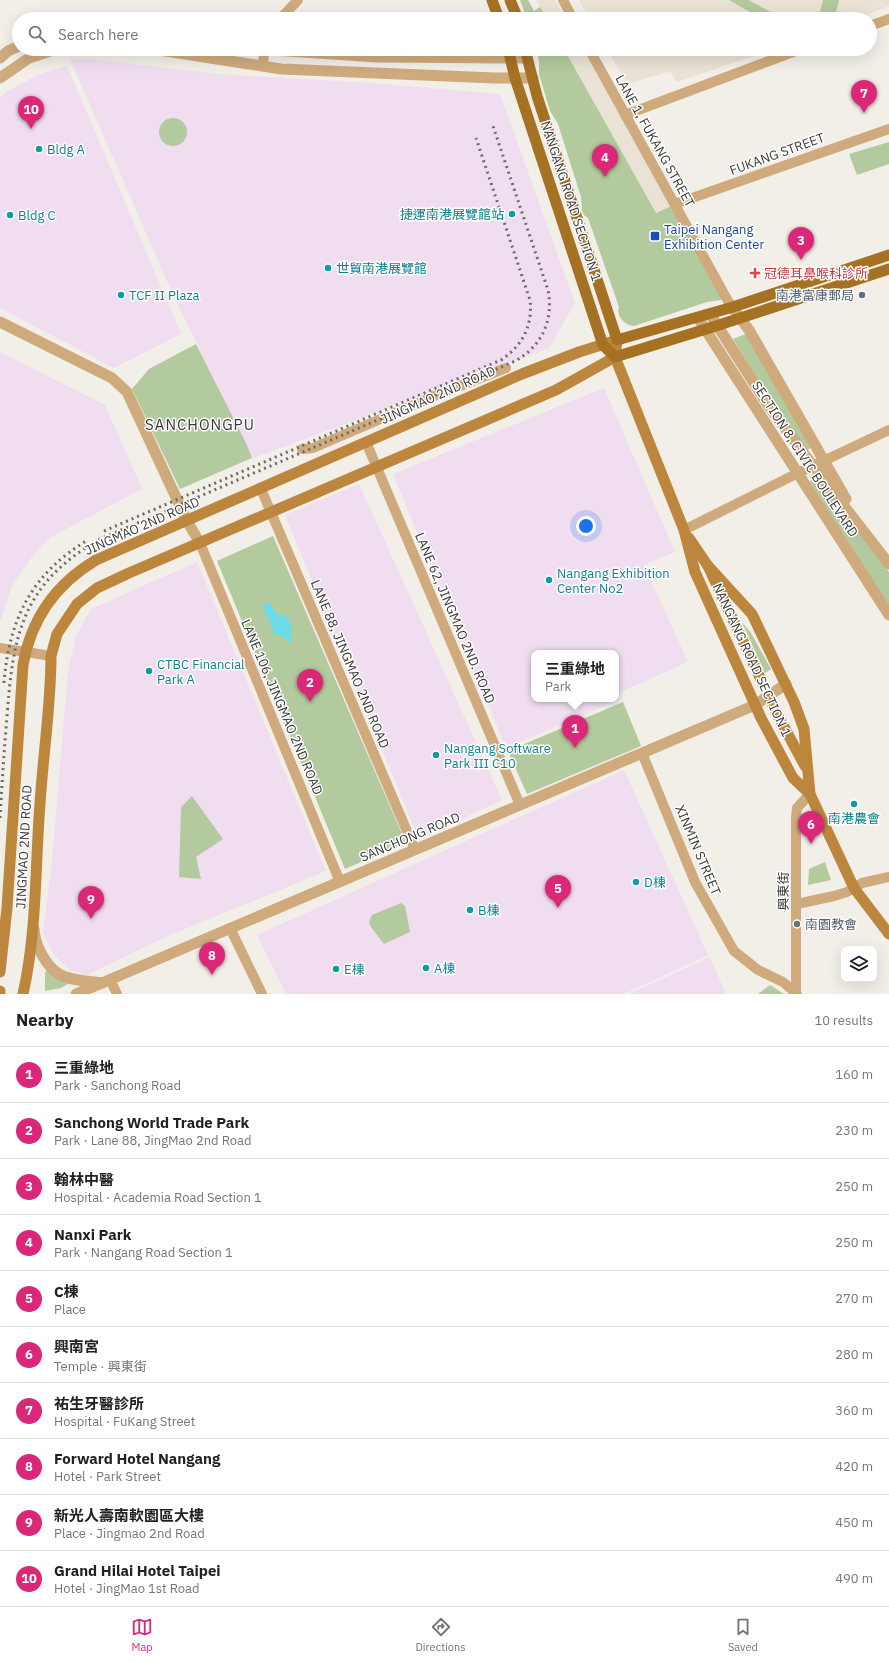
<!DOCTYPE html>
<meta charset="utf-8">
<style>
body{margin:0;font-family:"IBM Plex Sans","Noto Sans TC",sans-serif;background:#f6f6f6;color:#202124}
.controls{position:absolute;right:12px;bottom:12px;display:grid;overflow:hidden;border-radius:8px;box-shadow:0 4px 16px #0002}
.controls button{width:36px;height:36px;display:grid;place-items:center;padding:0;border:0;border-bottom:1px solid #e0e0e0;background:#fff;color:#202124;font:20px sans-serif}
.you{position:absolute;left:586px;top:526px;width:14px;height:14px;margin:-10px;border:3px solid #fff;border-radius:50%;background:#1a73e8;box-shadow:0 0 0 6px #1a73e833}
.badge{display:grid;place-items:center;width:26px;height:26px;border-radius:50%;background:#db2777;color:#fff;font-size:13px;font-weight:700}
.pin{position:absolute;translate:-50% -33px;filter:drop-shadow(0 1px 2px #0008)}
.pin::after{content:'';position:absolute;top:21px;width:14px;height:12px;background:inherit;clip-path:polygon(0 0,100% 0,50% 100%)}
.popup{position:absolute;left:531px;top:650px;width:88px;height:52px;box-sizing:border-box;display:grid;place-content:center;border-radius:8px;background:#fff;filter:drop-shadow(0 1px 3px #0005);font-size:13px;white-space:nowrap;color:#757577}
.popup b{font-size:15px;color:#202124}
.popup::after{content:'';position:absolute;left:50%;top:100%;margin-left:-8px;border:8px solid transparent;border-top-color:#fff}
.list{margin:0;padding:0;list-style:none}
h2{display:flex;justify-content:space-between;align-items:center;height:52px;margin:0;padding:0 16px;font-size:17px}
h2 small{font-size:13px;font-weight:400;color:#757577}
.list li{display:grid;grid-template-columns:26px 1fr auto;gap:12px;align-items:center;box-sizing:border-box;height:56px;padding:0 16px;border-top:1px solid #e0e0e0}
.list b{display:block;font-size:15px;white-space:nowrap}
.list p{margin:0;font-size:13px;white-space:nowrap;color:#757577}
.list em{font-size:13px;font-style:normal;color:#757577}
.icon{flex:none;width:22px;height:22px;fill:none;stroke:currentColor;stroke-width:2;stroke-linecap:round;stroke-linejoin:round}
.map{position:relative;flex:none;width:889px;height:994px;overflow:hidden}
.search{position:absolute;background:#fff;box-shadow:0 4px 16px #0002;left:12px;right:12px;top:12px;height:44px;display:flex;align-items:center;gap:10px;box-sizing:border-box;padding:0 14px;border-radius:22px;color:#757577;font-size:15px}
.sheet{height:612px;background:#fff}
nav{display:flex;justify-content:space-around;align-items:center;box-sizing:border-box;height:56px;border-top:1px solid #e0e0e0;background:#fff;font-size:11px;color:#757577}
nav a{display:grid;justify-items:center;gap:2px}
nav .on{color:#db2777}
.map>svg:first-child{display:block}
</style>
<div class="map">
<svg width="889" height="994" viewBox="0 0 889 994">
<rect width="100%" height="100%" fill="#f2eee8"/>
<g fill="#f0def0" fill-rule="evenodd">
<path d="M 70,59 L 89,59 L 219,74 L 371,83 L 500,94 L 575,303 L 549,348 L 253,458 L 174,297 Z"/>
<path d="M 67,66 L 181,334 L 114,368 L 0,308 L 0,98 L 7,91 L 40,74 Z"/>
<path d="M 0,352 L 105,405 L 142,489 L 51,537 L 34,554 L 12,585 L 0,622 Z"/>
<path d="M 604,388 L 675,552 L 644,565 L 688,662 L 618,693 L 618,700 L 506,748 L 393,474 ZM 534,653 L 616,653 L 616,699 L 534,699 Z"/>
<path d="M 359,484 L 502,800 L 419,839 L 285,515 Z"/>
<path d="M 197,562 L 326,871 L 161,939 L 87,975 L 70,970 L 54,955 L 43,933 L 51,871 L 68,672 L 76,636 L 91,609 Z"/>
<path d="M 624,770 L 708,955 L 624,994 L 286,994 L 257,935 Z"/>
<path d="M 710,957 L 726,994 L 629,994 Z"/>
</g>
<g fill="#e9e2d5">
<path d="M 536,0 L 555,0 L 566,19 L 547,19 Z"/>
<path d="M 579,0 L 889,0 L 889,6 L 857,19 L 590,19 Z"/>
<path d="M 564,49 L 583,49 L 671,206 L 656,213 Z"/>
<path d="M 607,49 L 775,49 L 676,82 L 671,71 L 627,84 Z"/>
</g>
<g fill="#b3c99e">
<path d="M 520,0 L 528,0 L 534,11 L 540,7 L 547,19 L 527,19 Z"/>
<path d="M 729,0 L 749,0 L 783,19 L 762,19 Z"/>
<path d="M 823,0 L 839,0 L 837,9 L 833,19 L 814,19 L 820,12 Z"/>
<path d="M 536,49 L 564,49 L 656,213 L 671,206 L 722,299 L 721,300 L 707,302 L 634,326 C 625,325 616,317 619,307 L 588,218 L 584,215 L 582,211 L 581,197 L 558,124 L 550,111 L 539,74 L 539,61 Z"/>
<circle cx="173" cy="132" r="14"/>
<path d="M 889,142 L 889,164 L 857,175 L 849,154 Z"/>
<path d="M 748,333 L 813,447 L 807,450 L 772,403 L 733,339 Z"/>
<path d="M 196,344 L 247,445 L 252,458 L 180,489 L 132,389 L 149,369 Z"/>
<path d="M 812,479 L 816,479 L 889,572 L 889,606 L 810,482 Z"/>
<path d="M 273,536 L 406,843 L 345,869 L 217,561 Z"/>
<path d="M 742,622 L 751,633 L 771,669 L 765,673 Z"/>
<path d="M 623,702 L 641,746 L 527,794 L 508,751 Z"/>
<path d="M 192,796 L 223,839 L 196,857 L 201,879 L 179,877 L 181,807 Z"/>
<path d="M 825,862 L 831,880 L 808,885 L 809,869 Z"/>
<path d="M 401,903 L 405,906 L 410,932 L 384,944 L 371,927 L 369,922 L 372,915 Z"/>
<path d="M 49,964 L 71,982 L 61,988 L 45,991 L 45,973 Z"/>
<path d="M 770,985 L 784,994 L 758,994 Z"/>
</g>
<path fill="#6bdbe8" d="M 269,602 L 276,613 L 287,617 L 292,628 L 290,645 C 285,637 282,635 273,634 L 273,629 L 262,605 Z"/>
<g fill="none" stroke-linecap="round" stroke-linejoin="round">
<g stroke="#ceaa7d" stroke-width="10">
<path d="M 563,0 L 573,19"/>
<path d="M 280,19 L 298,0"/>
<path d="M 870,26 L 889,19"/>
<path d="M 589,49 L 728,301 L 733,307"/>
<path d="M 263,66 L 264,49"/>
<path d="M 625,115 L 801,49"/>
<path d="M 675,204 L 889,129"/>
<path d="M 366,442 L 520,805"/>
<path d="M 302,449 L 313,448 L 432,397 L 506,368"/>
<path d="M 261,489 L 415,850"/>
<path d="M 684,530 L 798,473 L 889,430"/>
<path d="M 200,543 L 340,882"/>
<path d="M 0,648 L 51,656"/>
<path d="M 642,753 L 695,882 L 734,951 L 758,970 L 783,982 L 797,994"/>
<path d="M 797,904 L 834,896 L 847,892 L 862,883 L 889,877"/>
<path d="M 230,928 L 262,994"/>
<path d="M 110,979 L 117,994"/>
<path d="M 796,994 L 796,817 L 797,808 L 810,794"/>
</g>
<g stroke="#ceaa7d" stroke-width="11">
<path d="M 153,49 L 281,69 L 494,78 L 533,78"/>
<path d="M 258,49 L 377,57 L 527,58"/>
<path d="M 0,58 L 8,51 L 19,46"/>
<path d="M 0,78 L 29,58 L 56,49"/>
<path d="M 735,311 L 749,330 L 846,499"/>
<path d="M 710,314 L 768,405 L 813,466 L 889,564"/>
<path d="M 698,318 L 889,615"/>
<path d="M 0,322 L 112,378 L 127,392 L 187,521 L 200,543"/>
<path d="M 34,929 C 35,945 45,965 59,974 C 70,981 89,981 102,983"/>
<path d="M 76,994 L 755,705 L 786,684"/>
</g>
<g stroke="#bc873d" stroke-width="11">
<path d="M 689,538 L 708,566 L 776,712 L 805,766"/>
<path d="M 708,566 L 752,614 L 794,702 L 804,729 L 810,794 L 854,888 L 889,934"/>
<path d="M 0,972 L 7,908 L 23,665 C 31,619 56,584 96,560 L 522,374 L 579,352 L 617,340 L 615,357 L 684,530 L 695,572 L 761,718 L 793,778 L 810,794"/>
<path d="M 0,991 L 0,994"/>
<path d="M 23,994 C 37,932 35,867 40,804 C 43,755 51,705 51,656 L 57,634 L 77,604 L 97,588 L 129,573 L 556,390 L 615,357"/>
</g>
<g stroke="#a57123" stroke-width="11">
<path d="M 492,0 L 499,19"/>
<path d="M 510,0 L 518,19"/>
<path d="M 508,49 L 515,78 L 603,345 L 615,357 L 716,326 L 889,269"/>
<path d="M 525,49 L 537,96 L 617,340 L 733,307 L 889,255"/>
</g>
<g stroke="#6d6b67" stroke-width="3" stroke-dasharray="2 4" stroke-linecap="butt">
<path d="M 104,531 L 501,360 C 522,346 533,326 530,300 L 476,138"/>
<path d="M 4,683 C 9,619 32,573 88,540"/>
<path d="M 0,818 C 2,784 4,751 7,717 C 13,634 22,584 100,539 L 513,362 C 541,348 554,321 548,290 L 493,126"/>
</g>
</g>
<g fill="#0f9aa8" stroke="#fff" stroke-width="1.5">
<circle cx="39" cy="149" r="4"/>
<circle cx="512" cy="214" r="4"/>
<circle cx="10" cy="215" r="4"/>
<circle cx="328" cy="268" r="4"/>
<circle cx="121" cy="295" r="4"/>
<circle cx="549" cy="580" r="4"/>
<circle cx="149" cy="671" r="4"/>
<circle cx="436" cy="755" r="4"/>
<circle cx="854" cy="804" r="4"/>
<circle cx="636" cy="882" r="4"/>
<circle cx="470" cy="910" r="4"/>
<circle cx="426" cy="968" r="4"/>
<circle cx="336" cy="969" r="4"/>
</g>
<rect fill="#1a4fb4" stroke="#fff" stroke-width="1.5" x="650" y="231" width="10" height="10" rx="2"/>
<path fill="#e0444e" stroke="#fff" stroke-width="1.5" d="M753 267h4v4h4v4h-4v4h-4v-4h-4v-4h4z"/>
<circle fill="#5c6f8a" stroke="#fff" stroke-width="1.5" cx="862" cy="295" r="4"/>
<circle fill="#6b7280" stroke="#fff" stroke-width="1.5" cx="797" cy="924" r="4"/>
<g text-anchor="middle" dominant-baseline="central" stroke-width="3" stroke-linejoin="round" paint-order="stroke">
<g font-size="13" fill="#393835" stroke="#fff">
<text transform="translate(655 141) rotate(61)">LANE 1, FUKANG STREET</text>
<text transform="translate(777 154) rotate(-20)">FUKANG STREET</text>
<text transform="translate(571 201) rotate(72)">NANGANG ROAD SECTION 1</text>
<text transform="translate(438 395) rotate(-24)">JINGMAO 2ND ROAD</text>
<text transform="translate(805 459) rotate(57)">SECTION 8, CIVIC BOULEVARD</text>
<text transform="translate(142 526) rotate(-24)">JINGMAO 2ND ROAD</text>
<text transform="translate(455 618) rotate(67)">LANE 62, JINGMAO 2ND. ROAD</text>
<text transform="translate(752 660) rotate(65)">NANGANG ROAD SECTION 1</text>
<text transform="translate(350 664) rotate(67)">LANE 88, JINGMAO 2ND ROAD</text>
<text transform="translate(282 707) rotate(67)">LANE 106, JINGMAO 2ND ROAD</text>
<text transform="translate(410 837) rotate(-23)">SANCHONG ROAD</text>
<text transform="translate(24 847) rotate(-87)">JINGMAO 2ND ROAD</text>
<text transform="translate(698 850) rotate(67)">XINMIN STREET</text>
<text transform="translate(783 891) rotate(-90)">興東街</text>
</g>
<g font-size="13" fill="#0d838f" stroke="#fff" text-anchor="start">
<text x="47" y="149">Bldg A</text>
<text x="504" y="214" text-anchor="end">捷運南港展覽館站</text>
<text x="18" y="215">Bldg C</text>
<text x="336" y="268">世貿南港展覽館</text>
<text x="129" y="295">TCF II Plaza</text>
<text x="557" y="573">Nangang Exhibition<tspan x="557" dy="15">Center No2</tspan></text>
<text x="157" y="664">CTBC Financial<tspan x="157" dy="15">Park A</tspan></text>
<text x="444" y="748">Nangang Software<tspan x="444" dy="15">Park III C10</tspan></text>
<text x="854" y="818" text-anchor="middle">南港農會</text>
<text x="644" y="882">D棟</text>
<text x="478" y="910">B棟</text>
<text x="434" y="968">A棟</text>
<text x="344" y="969">E棟</text>
</g>
<g font-size="13" fill="#164399" stroke="#fff" text-anchor="start">
<text x="664" y="229">Taipei Nangang<tspan x="664" dy="15">Exhibition Center</tspan></text>
</g>
<g font-size="13" fill="#be3a42" stroke="#fff" text-anchor="start">
<text x="764" y="273">冠德耳鼻喉科診所</text>
</g>
<g font-size="13" fill="#4e5e75" stroke="#fff" text-anchor="end">
<text x="854" y="295">南港富康郵局</text>
</g>
<g font-size="13" fill="#5b616d" stroke="#fff" text-anchor="start">
<text x="805" y="924">南園教會</text>
</g>
<g font-size="15" letter-spacing="1" fill="#393835" stroke="#fff">
<text x="200" y="424">SANCHONGPU</text>
</g>
</g>
</svg>
<div class="controls">
<button><svg class="icon" aria-label="layers" viewBox="0 0 24 24"><path d="M12 4l9 5-9 5-9-5zM3 14l9 5 9-5"/></svg></button>
</div>
<div class="you"></div>
<div class="pin badge" style="left:575px;top:748px">1</div>
<div class="popup"><b>三重綠地</b>Park</div>
<div class="pin badge" style="left:310px;top:702px">2</div>
<div class="pin badge" style="left:801px;top:260px">3</div>
<div class="pin badge" style="left:605px;top:177px">4</div>
<div class="pin badge" style="left:558px;top:908px">5</div>
<div class="pin badge" style="left:811px;top:844px">6</div>
<div class="pin badge" style="left:864px;top:113px">7</div>
<div class="pin badge" style="left:212px;top:975px">8</div>
<div class="pin badge" style="left:91px;top:919px">9</div>
<div class="pin badge" style="left:31px;top:129px">10</div>
<div class="search"><svg class="icon" aria-label="search" viewBox="0 0 24 24"><circle cx="10" cy="10" r="6"/><path d="M15 15l6 6"/></svg>Search here</div>
</div>
<section class="sheet">
<h2>Nearby<small>10 results</small></h2>
<ul class="list">
<li><span class="badge">1</span><div><b>三重綠地</b><p>Park · Sanchong Road</p></div><em>160 m</em></li>
<li><span class="badge">2</span><div><b>Sanchong World Trade Park</b><p>Park · Lane 88, JingMao 2nd Road</p></div><em>230 m</em></li>
<li><span class="badge">3</span><div><b>翰林中醫</b><p>Hospital · Academia Road Section 1</p></div><em>250 m</em></li>
<li><span class="badge">4</span><div><b>Nanxi Park</b><p>Park · Nangang Road Section 1</p></div><em>250 m</em></li>
<li><span class="badge">5</span><div><b>C棟</b><p>Place</p></div><em>270 m</em></li>
<li><span class="badge">6</span><div><b>興南宮</b><p>Temple · 興東街</p></div><em>280 m</em></li>
<li><span class="badge">7</span><div><b>祐生牙醫診所</b><p>Hospital · FuKang Street</p></div><em>360 m</em></li>
<li><span class="badge">8</span><div><b>Forward Hotel Nangang</b><p>Hotel · Park Street</p></div><em>420 m</em></li>
<li><span class="badge">9</span><div><b>新光人壽南軟園區大樓</b><p>Place · Jingmao 2nd Road</p></div><em>450 m</em></li>
<li><span class="badge">10</span><div><b>Grand Hilai Hotel Taipei</b><p>Hotel · JingMao 1st Road</p></div><em>490 m</em></li>
</ul>
</section>
<nav>
<a class="on"><svg class="icon" aria-label="map" viewBox="0 0 24 24"><path d="M3 6l6-2 6 2 6-2v14l-6 2-6-2-6 2zM9 4v14M15 6v14"/></svg>Map</a>
<a><svg class="icon" aria-label="directions" viewBox="0 0 24 24"><path d="M12 3l9 9-9 9-9-9zM9 14v-3h6M13 9l2 2-2 2"/></svg>Directions</a>
<a><svg class="icon" aria-label="saved" viewBox="0 0 24 24"><path d="M7 4h10v16l-5-4-5 4z"/></svg>Saved</a>
</nav>
